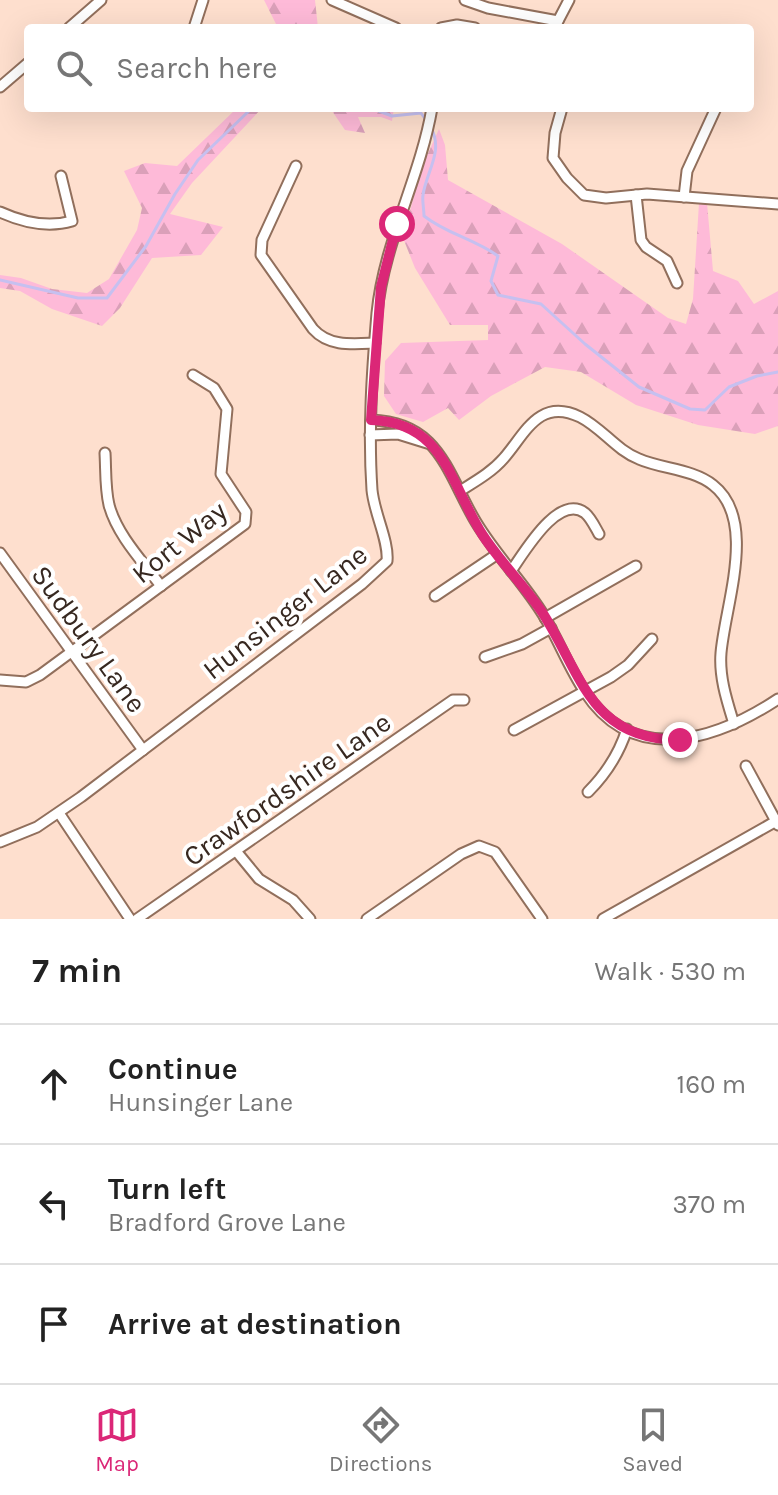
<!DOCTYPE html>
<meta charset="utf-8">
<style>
body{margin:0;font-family:Karla,sans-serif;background:#f6f6f6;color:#222}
.stop{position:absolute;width:24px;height:24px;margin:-18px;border:6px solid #db2777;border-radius:50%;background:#fff}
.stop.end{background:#db2777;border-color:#fff;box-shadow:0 2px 8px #0008}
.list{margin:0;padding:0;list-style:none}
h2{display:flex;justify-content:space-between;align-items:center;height:104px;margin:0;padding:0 32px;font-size:34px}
h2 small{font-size:26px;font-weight:400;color:#767676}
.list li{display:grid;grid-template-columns:52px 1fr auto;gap:24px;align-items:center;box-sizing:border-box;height:120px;padding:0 32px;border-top:2px solid #e0e0e0}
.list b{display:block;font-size:30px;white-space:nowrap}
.list p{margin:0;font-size:26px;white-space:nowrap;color:#767676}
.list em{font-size:26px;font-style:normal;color:#767676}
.icon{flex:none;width:44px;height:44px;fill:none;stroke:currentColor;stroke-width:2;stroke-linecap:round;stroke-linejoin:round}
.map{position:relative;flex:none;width:778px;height:919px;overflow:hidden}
.search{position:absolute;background:#fff;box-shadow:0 8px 32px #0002;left:24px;right:24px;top:24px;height:88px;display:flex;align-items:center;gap:20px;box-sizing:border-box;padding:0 28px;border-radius:8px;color:#767676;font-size:30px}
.sheet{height:464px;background:#fff}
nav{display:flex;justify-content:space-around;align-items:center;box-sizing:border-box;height:112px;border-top:2px solid #e0e0e0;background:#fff;font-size:22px;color:#767676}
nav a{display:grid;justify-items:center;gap:4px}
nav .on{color:#db2777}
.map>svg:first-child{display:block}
</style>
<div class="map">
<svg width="778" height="919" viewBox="0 0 778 919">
<defs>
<pattern id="forest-firs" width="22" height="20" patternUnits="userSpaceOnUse" patternTransform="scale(2)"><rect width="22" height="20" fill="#febad8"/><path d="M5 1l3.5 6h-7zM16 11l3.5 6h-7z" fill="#daa0b9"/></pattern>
</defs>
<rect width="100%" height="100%" fill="#fedfce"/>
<g fill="url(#forest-firs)">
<path d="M 264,0 L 315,0 L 318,28 L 278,28 Z"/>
<path d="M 237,108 L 262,108 L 192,183 L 170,214 L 223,227 L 201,255 L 152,258 L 120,308 L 102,326 L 52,309 L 20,291 L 0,288 L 0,275 L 21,278 L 52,289 L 87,293 L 109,279 L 137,230 L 142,208 L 124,171 L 145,163 L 177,166 Z"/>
<path d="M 330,108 L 394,108 L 392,121 L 381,117 L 358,117 L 365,133 L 345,130 Z"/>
<path d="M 439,129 L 445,145 L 448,180 L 562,244 L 668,318 L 686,324 L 693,299 L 699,203 L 707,203 L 713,271 L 738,281 L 754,304 L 778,291 L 778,426 L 755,434 L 698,425 L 636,405 L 581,372 L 545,367 L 491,396 L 459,420 L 448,408 L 423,422 L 396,414 L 384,396 L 385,361 L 401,343 L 488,340 L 488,325 L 450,325 L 415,268 L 403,238 L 421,169 Z"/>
</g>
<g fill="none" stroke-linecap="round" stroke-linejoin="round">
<g stroke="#c6c0f0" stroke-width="3">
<path d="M 371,108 L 392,116 L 421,113 L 426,120"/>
<path d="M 432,130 C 443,152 426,173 423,195 C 422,201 424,209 424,216 C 447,234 474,239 498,256 L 491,281 L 498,295 L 541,304 L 585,344 L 639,387 L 690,409 L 705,410 L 729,387 L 757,376 L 778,372"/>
<path d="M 0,280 L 78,298 L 107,298 L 146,246 L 175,194 L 198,160 L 252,108"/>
</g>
<defs>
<g id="minor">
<path d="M 332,0 L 396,28"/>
<path d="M 465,0 L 488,8 L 558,21"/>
<path d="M 558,21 L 569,0"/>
<path d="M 69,28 L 101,0"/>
<path d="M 194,28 L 203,0"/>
<path d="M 441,28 L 457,25 L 475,28"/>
<path d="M 0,87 L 28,63"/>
<path d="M 562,108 L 555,133 L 553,158 L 567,178 L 584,195 L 606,198 L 647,194 L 778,204"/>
<path d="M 296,166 L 262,240 L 261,255 L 313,329 C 329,347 353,344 375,343"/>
<path d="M 636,195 L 641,240 L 646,247 L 667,261 L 677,283"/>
<path d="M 684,197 L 687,171 L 716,108"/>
<path d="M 0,212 C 22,222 48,228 72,221 L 61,176"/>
<path d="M 371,420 C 437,422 446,469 473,517 C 493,553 523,581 544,616 C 559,641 569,668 585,692 C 634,767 716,740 778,699"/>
<path d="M 370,435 L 398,434 L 427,443"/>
<path d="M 105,453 C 106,470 105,488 109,505 C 117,535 143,562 161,586"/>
<path d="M 460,491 C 476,481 492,472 504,458 C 525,434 539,397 580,417 C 602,428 616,450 639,459 C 662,469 693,469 713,485 C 758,520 725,605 721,653 C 719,677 727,701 734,724"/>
<path d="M 0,553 L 143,750"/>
<path d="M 511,571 C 524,553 558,493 585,513 C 591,518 595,527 599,534"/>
<path d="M 435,596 L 496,555"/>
<path d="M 545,618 L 636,566"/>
<path d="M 485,657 L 522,644 L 551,628"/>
<path d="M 0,680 L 26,682 L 40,675 L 245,524 L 246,512 L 221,474 L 227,409 L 214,388 L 193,375"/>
<path d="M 514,730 L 611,677 L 628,665 L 652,639"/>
<path d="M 746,766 L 778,825"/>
<path d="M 588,792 C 606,774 619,754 627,729"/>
<path d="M 59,813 L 130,919"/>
<path d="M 0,842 L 37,827 L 81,797 L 362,584 L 387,561 C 389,541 374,513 372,490 C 368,431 372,372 377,313 C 384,242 420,178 432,108"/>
<path d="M 236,851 L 259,879 L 293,900 L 310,919"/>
<path d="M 137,919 L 453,700 L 464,700"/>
<path d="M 367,919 L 461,854 L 479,846 L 495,852 L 542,919"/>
<path d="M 603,919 L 778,820"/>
</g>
</defs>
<use href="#minor" stroke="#916f5c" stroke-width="13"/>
<use href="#minor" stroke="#fff" stroke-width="9"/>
</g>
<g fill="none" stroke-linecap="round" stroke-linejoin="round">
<path stroke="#db2777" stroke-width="10" d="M 397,224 L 381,287 L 371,420 C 444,422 450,483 482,534 C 500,562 524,585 542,612 C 582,674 590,740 680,740"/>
</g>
<g text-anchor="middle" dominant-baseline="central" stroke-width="8" stroke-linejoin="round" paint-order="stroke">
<g font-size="28" fill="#372820" stroke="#fff">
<text transform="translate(179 542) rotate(-39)">Kort Way</text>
<text transform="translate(285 612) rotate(-38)">Hunsinger Lane</text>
<text transform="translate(89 639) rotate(54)">Sudbury Lane</text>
<text transform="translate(287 789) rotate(-35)">Crawfordshire Lane</text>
</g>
</g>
</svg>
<div class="stop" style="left:397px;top:224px"></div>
<div class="stop end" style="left:680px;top:740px"></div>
<div class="search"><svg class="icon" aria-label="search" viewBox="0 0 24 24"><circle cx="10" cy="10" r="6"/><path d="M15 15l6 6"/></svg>Search here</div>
</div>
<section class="sheet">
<h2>7 min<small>Walk · 530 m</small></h2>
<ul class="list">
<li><svg class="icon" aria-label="ahead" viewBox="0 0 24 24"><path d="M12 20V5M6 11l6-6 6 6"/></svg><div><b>Continue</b><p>Hunsinger Lane</p></div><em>160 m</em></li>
<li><svg class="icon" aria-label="left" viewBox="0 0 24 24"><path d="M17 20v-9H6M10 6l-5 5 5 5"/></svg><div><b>Turn left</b><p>Bradford Grove Lane</p></div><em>370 m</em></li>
<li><svg class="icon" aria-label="arrive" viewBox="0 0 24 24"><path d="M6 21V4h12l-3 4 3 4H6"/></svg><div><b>Arrive at destination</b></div></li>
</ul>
</section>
<nav>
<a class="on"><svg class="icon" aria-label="map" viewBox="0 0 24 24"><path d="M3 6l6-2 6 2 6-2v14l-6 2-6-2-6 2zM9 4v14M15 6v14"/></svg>Map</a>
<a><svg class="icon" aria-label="directions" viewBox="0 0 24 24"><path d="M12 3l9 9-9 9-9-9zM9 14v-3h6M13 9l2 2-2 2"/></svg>Directions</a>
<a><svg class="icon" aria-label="saved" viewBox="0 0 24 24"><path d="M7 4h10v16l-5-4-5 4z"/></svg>Saved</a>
</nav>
